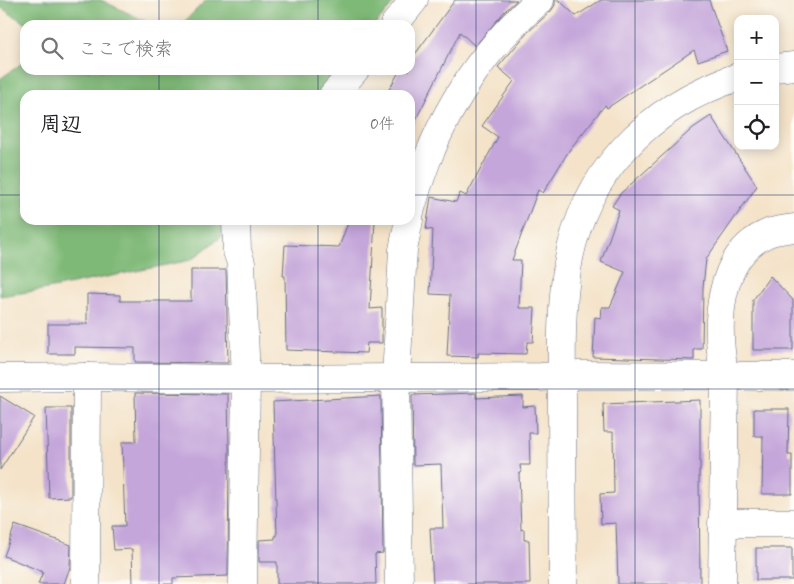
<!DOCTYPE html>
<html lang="ja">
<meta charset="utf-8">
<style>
body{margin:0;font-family:Mynerve,"Klee One",sans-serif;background:#f2f2f2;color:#202124}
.controls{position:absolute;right:15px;top:15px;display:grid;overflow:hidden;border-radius:10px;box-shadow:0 2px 12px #0003}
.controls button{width:45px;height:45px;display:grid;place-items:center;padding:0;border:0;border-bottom:1px solid #e0e0e0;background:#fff;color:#202124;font:25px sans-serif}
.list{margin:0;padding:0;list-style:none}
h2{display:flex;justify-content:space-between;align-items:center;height:65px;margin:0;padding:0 20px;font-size:21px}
h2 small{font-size:16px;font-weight:400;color:#757577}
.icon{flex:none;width:28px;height:28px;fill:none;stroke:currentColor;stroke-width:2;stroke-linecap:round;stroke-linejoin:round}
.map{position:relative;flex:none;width:794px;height:584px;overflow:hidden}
.search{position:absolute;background:#fff;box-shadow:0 2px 12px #0003;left:20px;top:20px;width:395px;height:55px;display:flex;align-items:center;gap:12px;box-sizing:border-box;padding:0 18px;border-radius:15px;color:#757577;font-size:19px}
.panel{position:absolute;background:#fff;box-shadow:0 2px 12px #0003;left:20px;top:90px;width:395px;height:135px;border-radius:15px}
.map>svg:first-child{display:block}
</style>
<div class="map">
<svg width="794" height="584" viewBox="0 0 794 584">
<rect width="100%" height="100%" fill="#fdfcf7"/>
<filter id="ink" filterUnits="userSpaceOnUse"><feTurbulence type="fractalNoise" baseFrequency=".02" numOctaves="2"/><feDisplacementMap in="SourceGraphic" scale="10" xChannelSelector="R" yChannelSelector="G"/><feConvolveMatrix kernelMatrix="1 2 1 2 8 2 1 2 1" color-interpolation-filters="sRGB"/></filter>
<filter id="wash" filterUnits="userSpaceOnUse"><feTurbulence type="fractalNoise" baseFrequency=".0096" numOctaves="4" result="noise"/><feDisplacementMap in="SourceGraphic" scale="20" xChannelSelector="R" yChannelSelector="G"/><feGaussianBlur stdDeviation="1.12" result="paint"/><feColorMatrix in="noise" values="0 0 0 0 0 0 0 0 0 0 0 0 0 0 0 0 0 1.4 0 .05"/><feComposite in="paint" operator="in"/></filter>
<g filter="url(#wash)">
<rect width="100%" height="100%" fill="#f4e3c9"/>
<g fill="#7fb977" stroke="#4d746a">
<path d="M 0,0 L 101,0 L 153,25 L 28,25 L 0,7 Z"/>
<path d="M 206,0 L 396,0 L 375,25 L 181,25 Z"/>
<path d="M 25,61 L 25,70 L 338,70 L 318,95 L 25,95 L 25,220 L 230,220 L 230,230 L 191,260 L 42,290 L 0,296 L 0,79 Z"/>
</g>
<g id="blocks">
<g fill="#c4a6da">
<path d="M 455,0 L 517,0 L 505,11 L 475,46 L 460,32 L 410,131 L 410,95 L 386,95 L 400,70 L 410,70 L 410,61 Z"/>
<path d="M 555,0 L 559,0 L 576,16 L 601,0 L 709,0 L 727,51 L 698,61 L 694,50 L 607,108 L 605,105 L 570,149 L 543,193 L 538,190 L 512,260 L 521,260 L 519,308 L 535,308 L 533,342 L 527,342 L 526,354 L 478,353 L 478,357 L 447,356 L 450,295 L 430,294 L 433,230 L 426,229 L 431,197 L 456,202 L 460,193 L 466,196 L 498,137 L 482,126 L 514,81 L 498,67 L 527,33 L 551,11 L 555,5 Z"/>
<path d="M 711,116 L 757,186 L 706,259 L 703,287 L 702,349 L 694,349 L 694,360 L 593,357 L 595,317 L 601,318 L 602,307 L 610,307 L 625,272 L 601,262 L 619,210 L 612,206 L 620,194 L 693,128 Z"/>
<path d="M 349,220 L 375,220 L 370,309 L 382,308 L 382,343 L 367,343 L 366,353 L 286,350 L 285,276 L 283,276 L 285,245 L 339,247 Z"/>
<path d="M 191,270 L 226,270 L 228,363 L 135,362 L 135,348 L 75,347 L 75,354 L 48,354 L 48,324 L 87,324 L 87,294 L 120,295 L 120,301 L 191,301 Z"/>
<path d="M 770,276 L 793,300 L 793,350 L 753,350 L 753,300 Z"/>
<path d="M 135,393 L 228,394 L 229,449 L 228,576 L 173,578 L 173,584 L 133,584 L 132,549 L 114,550 L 112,526 L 125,526 L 122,442 L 136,442 Z"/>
<path d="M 476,393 L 476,398 L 523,396 L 523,407 L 535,406 L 536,433 L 529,433 L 530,465 L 520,465 L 521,473 L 519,473 L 521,530 L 524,529 L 524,540 L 529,540 L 530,584 L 433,584 L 430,528 L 443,528 L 441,464 L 413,465 L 412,395 Z"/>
<path d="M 0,396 L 34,417 L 0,470 Z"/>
<path d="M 381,396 L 383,553 L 375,554 L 376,584 L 277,584 L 277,562 L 259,562 L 259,540 L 275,539 L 275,536 L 277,536 L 273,402 Z"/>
<path d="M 700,400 L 700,470 L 699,470 L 700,584 L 618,584 L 616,523 L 601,524 L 600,494 L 614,493 L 613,432 L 604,432 L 603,404 Z"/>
<path d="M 46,408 L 71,408 L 71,497 L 49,498 Z"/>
<path d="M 754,409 L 789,409 L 788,455 L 792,455 L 792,494 L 762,494 L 763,436 L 754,436 Z"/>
<path d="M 15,525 L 71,545 L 70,567 L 64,584 L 38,584 L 43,572 L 4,556 Z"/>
<rect x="756" y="548" width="36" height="32"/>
</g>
</g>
</g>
<g filter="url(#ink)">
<use href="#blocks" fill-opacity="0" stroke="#676e83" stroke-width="1"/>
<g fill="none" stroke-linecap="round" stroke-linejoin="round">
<defs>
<g id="street">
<path d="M 394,25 L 414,0"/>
<path d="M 775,68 L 794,66"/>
<path d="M 333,95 L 355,70"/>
<path d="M 410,212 C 432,129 474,56 540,0"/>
<path d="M 236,220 L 237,251 L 241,263 L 246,379 L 243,584"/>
<path d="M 0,378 L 87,377 L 246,379 L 541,377 L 579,375 L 794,376"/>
<path d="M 722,523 L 794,523"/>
<path d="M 86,584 L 87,377"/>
<path d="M 399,584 L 396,378 L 403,250 L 409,220"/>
<path d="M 563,584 C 563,525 562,465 562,406 C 562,361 560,315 567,270 C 581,175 648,106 738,77"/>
<path d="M 722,584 L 725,377 C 715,328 715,253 771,232 C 778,230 787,229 794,228"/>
</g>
</defs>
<use href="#street" stroke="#676e83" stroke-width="29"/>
<use href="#street" stroke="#fff" stroke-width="28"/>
</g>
</g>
<path fill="none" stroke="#1b2f5e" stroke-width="1" stroke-opacity="0.55" d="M 159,0 L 159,25M 318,0 L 318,25M 476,0 L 476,584M 635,0 L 635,584M 159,70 L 159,95M 318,70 L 318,95M 0,195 L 25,195M 410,195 L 794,195M 159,220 L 159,584M 318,220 L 318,584M 0,389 L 794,389"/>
</svg>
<div class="controls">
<button>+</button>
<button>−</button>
<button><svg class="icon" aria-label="locate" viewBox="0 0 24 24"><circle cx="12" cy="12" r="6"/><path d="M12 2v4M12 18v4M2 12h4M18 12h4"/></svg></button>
</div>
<div class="search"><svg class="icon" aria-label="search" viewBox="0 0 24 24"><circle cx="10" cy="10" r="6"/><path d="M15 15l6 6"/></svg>ここで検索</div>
<section class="panel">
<h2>周辺<small>0件</small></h2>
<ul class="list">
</ul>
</section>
</div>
